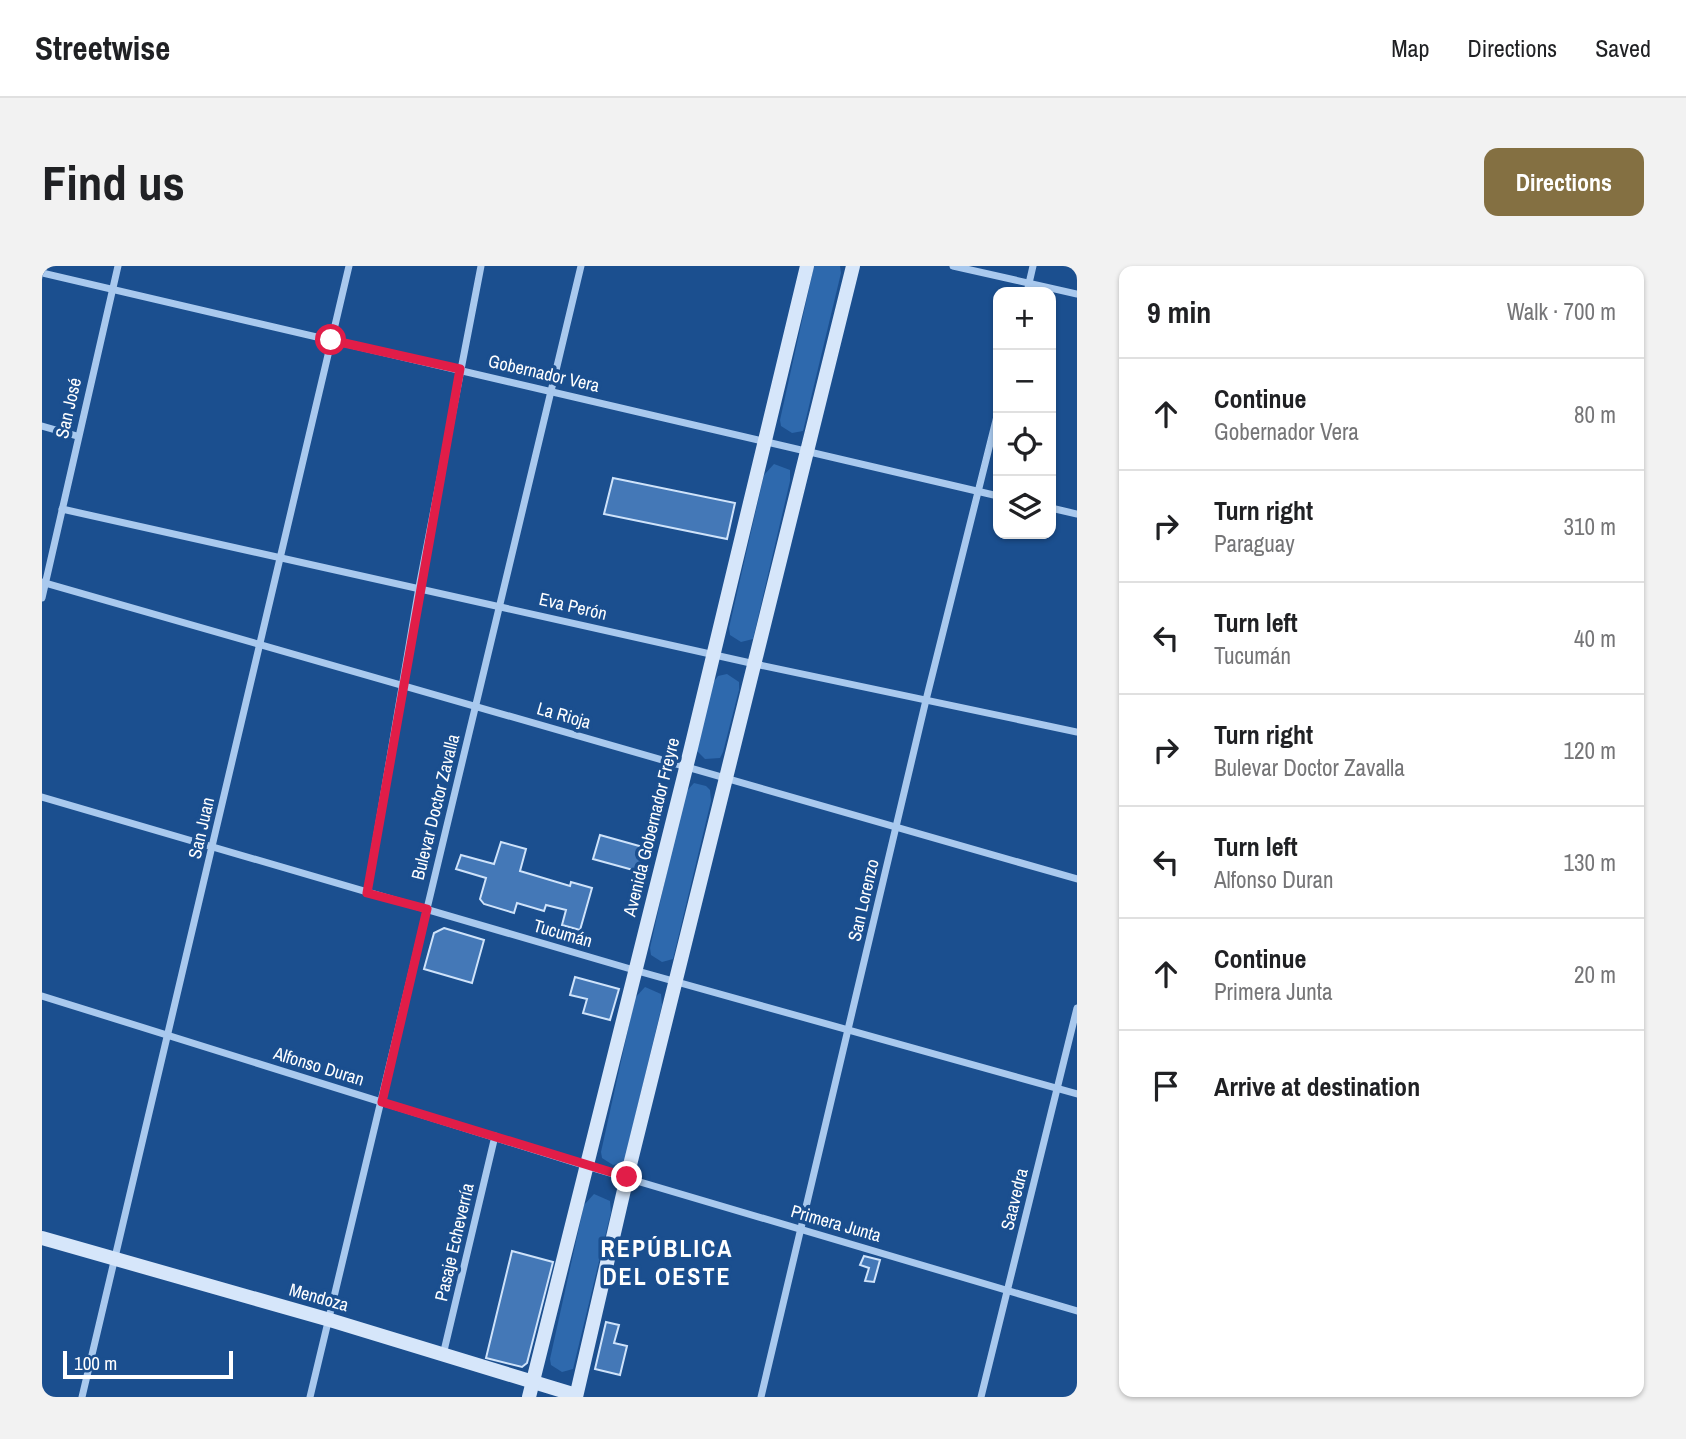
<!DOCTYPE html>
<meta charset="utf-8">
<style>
body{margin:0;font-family:"Archivo Narrow",sans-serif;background:#f2f2f2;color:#202124}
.controls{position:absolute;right:21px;top:21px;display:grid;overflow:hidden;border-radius:14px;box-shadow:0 2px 5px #0004}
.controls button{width:63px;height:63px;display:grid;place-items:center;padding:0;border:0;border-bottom:2px solid #e0e0e0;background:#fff;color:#202124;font:35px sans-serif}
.scale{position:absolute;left:21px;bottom:18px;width:170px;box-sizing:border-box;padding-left:7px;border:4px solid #fff;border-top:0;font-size:19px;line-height:24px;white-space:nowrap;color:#fff;-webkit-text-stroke:5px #1b4f8f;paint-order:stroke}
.stop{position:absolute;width:21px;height:21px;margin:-16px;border:5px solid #e11d48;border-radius:50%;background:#fff}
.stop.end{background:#e11d48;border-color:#fff;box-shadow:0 2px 7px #0008}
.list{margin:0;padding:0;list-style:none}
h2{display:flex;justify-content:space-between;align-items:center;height:91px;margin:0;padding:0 28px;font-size:30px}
h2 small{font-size:23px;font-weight:400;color:#757577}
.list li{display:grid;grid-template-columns:46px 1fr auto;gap:21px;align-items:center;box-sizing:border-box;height:112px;padding:0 28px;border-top:2px solid #e0e0e0}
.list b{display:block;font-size:26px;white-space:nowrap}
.list p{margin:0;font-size:23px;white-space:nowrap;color:#757577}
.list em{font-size:23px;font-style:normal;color:#757577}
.icon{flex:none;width:38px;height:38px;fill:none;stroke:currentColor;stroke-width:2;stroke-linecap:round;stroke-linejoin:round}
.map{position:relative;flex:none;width:1035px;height:1131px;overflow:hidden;border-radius:14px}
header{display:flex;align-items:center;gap:42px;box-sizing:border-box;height:98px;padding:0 35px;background:#fff;border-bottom:2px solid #e0e0e0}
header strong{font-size:33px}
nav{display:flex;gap:38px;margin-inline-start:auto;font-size:24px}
.intro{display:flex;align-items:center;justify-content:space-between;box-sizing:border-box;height:168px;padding:0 42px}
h1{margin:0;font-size:49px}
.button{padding:18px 32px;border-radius:14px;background:#847042;color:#fff;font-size:24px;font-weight:700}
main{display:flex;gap:42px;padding:0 42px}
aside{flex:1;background:#fff;border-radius:14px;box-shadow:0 2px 5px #0004}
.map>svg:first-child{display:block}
</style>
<header>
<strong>Streetwise</strong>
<nav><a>Map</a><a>Directions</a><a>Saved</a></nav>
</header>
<div class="intro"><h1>Find us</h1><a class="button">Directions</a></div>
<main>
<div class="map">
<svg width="1035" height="1131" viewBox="0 0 1035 1131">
<rect width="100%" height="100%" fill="#1b4f8f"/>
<g fill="#2e69ad">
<path d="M 772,0 L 798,0 L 799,7 L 761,165 L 750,167 L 739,160 L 738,154 Z"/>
<path d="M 732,198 L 748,204 L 748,215 L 711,373 L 699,376 L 688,369 L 687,362 L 722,209 Z"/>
<path d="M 685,408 L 697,416 L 697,424 L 681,486 L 678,492 L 663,493 L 654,484 L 670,418 L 676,410 Z"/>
<path d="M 652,517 L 664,520 L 668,524 L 669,535 L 631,693 L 620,696 L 609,689 L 608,682 L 642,528 Z"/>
<path d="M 603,721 L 619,728 L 620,739 L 582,897 L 571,899 L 560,892 L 559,886 L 593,732 Z"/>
<path d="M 552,928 L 568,935 L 569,946 L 531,1103 L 520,1106 L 509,1099 L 508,1093 L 542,939 Z"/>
</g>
<g fill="#4478b7" stroke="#cfe3fa" stroke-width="2">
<path d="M 571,212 L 693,237 L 685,273 L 562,248 Z"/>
<path d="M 558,569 L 608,583 L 602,607 L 551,593 Z"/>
<path d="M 459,576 L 484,583 L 478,605 L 528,620 L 529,616 L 550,622 L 538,664 L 520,659 L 524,644 L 504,639 L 502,645 L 475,637 L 472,647 L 442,638 L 438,633 L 444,612 L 414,603 L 419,589 L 452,598 Z"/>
<path d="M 402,662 L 442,674 L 430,717 L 382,703 L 392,667 Z"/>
<path d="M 533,711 L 577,723 L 568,754 L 541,747 L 545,733 L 528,729 Z"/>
<path d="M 470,985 L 511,996 L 485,1097 L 480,1101 L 444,1092 Z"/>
<path d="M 822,990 L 838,994 L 832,1016 L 823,1015 L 827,1002 L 818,999 Z"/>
<path d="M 564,1056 L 577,1059 L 572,1077 L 585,1080 L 578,1109 L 553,1103 Z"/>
</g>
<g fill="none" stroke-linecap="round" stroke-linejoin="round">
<g stroke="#a9c9ee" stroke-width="7">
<path d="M 911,0 L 1035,28"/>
<path d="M 0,7 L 956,230"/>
<path d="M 985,26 L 991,0"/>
<path d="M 0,160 L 35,170"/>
<path d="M 1009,242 L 1035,248"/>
<path d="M 20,243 L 713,398 L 1035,466"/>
<path d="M 0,316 L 1035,613"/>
<path d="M 0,332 L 76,0"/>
<path d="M 0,531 L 592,704 L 1035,828"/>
<path d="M 325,627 L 377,321 L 439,0"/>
<path d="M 0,730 L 544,900 L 1035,1045"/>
<path d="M 401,1089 L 453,870"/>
<path d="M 40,1131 L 307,0"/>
<path d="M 268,1131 L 539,0"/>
<path d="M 719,1131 L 884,434 L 956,146"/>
<path d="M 939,1131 L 1035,742"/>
</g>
<g stroke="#d6e6fa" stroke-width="14">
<path d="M 0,972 L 288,1054 L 534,1129"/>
<path d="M 487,1131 L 648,486 L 765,0"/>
<path d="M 534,1131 L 585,911 L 811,0"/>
</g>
</g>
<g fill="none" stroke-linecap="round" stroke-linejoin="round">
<path stroke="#e11d48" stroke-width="9" d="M 289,74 L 418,103 L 325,627 L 385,643 L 340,836 L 585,911"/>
</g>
<g text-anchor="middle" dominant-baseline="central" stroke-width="7" stroke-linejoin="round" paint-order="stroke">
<g font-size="18" fill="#fff" stroke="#1b4f8f">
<text transform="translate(502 107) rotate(13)">Gobernador Vera</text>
<text transform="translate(26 142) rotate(-77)">San José</text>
<text transform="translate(531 340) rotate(13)">Eva Perón</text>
<text transform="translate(522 449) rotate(16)">La Rioja</text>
<text transform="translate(393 541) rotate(-76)">Bulevar Doctor Zavalla</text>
<text transform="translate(609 561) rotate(-76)">Avenida Gobernador Freyre</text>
<text transform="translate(159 562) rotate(-77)">San Juan</text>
<text transform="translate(821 634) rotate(-77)">San Lorenzo</text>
<text transform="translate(521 667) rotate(16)">Tucumán</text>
<text transform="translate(277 800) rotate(17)">Alfonso Duran</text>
<text transform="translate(972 933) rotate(-76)">Saavedra</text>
<text transform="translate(794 957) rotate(16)">Primera Junta</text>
<text transform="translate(412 976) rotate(-77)">Pasaje Echeverría</text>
<text transform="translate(277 1031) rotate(16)">Mendoza</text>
</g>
<g font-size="24" font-weight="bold" letter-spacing="2" fill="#fff" stroke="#1b4f8f">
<text x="625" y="982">REPÚBLICA<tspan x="625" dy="28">DEL OESTE</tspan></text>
</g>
</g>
</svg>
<div class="controls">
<button>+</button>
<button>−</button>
<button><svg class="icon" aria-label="locate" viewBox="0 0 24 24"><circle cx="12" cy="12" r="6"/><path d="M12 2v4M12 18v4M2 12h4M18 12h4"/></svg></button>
<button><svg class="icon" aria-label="layers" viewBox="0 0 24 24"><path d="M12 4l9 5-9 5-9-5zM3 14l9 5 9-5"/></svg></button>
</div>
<div class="scale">100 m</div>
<div class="stop" style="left:289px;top:74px"></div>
<div class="stop end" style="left:585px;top:911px"></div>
</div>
<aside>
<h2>9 min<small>Walk · 700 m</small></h2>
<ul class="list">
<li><svg class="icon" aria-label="ahead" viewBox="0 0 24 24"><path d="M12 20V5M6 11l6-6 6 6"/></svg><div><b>Continue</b><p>Gobernador Vera</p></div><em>80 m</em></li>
<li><svg class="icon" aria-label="right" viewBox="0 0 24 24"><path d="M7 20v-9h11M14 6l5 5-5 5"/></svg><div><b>Turn right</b><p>Paraguay</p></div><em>310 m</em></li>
<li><svg class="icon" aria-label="left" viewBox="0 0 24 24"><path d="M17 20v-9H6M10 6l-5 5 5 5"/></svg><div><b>Turn left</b><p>Tucumán</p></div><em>40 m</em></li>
<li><svg class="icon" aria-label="right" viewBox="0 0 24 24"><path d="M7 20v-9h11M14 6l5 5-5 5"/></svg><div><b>Turn right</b><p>Bulevar Doctor Zavalla</p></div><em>120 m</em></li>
<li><svg class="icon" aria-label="left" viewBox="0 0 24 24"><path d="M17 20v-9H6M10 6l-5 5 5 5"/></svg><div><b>Turn left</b><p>Alfonso Duran</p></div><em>130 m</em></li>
<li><svg class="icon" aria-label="ahead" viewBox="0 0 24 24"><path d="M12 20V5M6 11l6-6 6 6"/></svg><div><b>Continue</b><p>Primera Junta</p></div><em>20 m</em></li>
<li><svg class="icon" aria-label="arrive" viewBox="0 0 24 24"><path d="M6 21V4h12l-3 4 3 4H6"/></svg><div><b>Arrive at destination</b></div></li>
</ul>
</aside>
</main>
